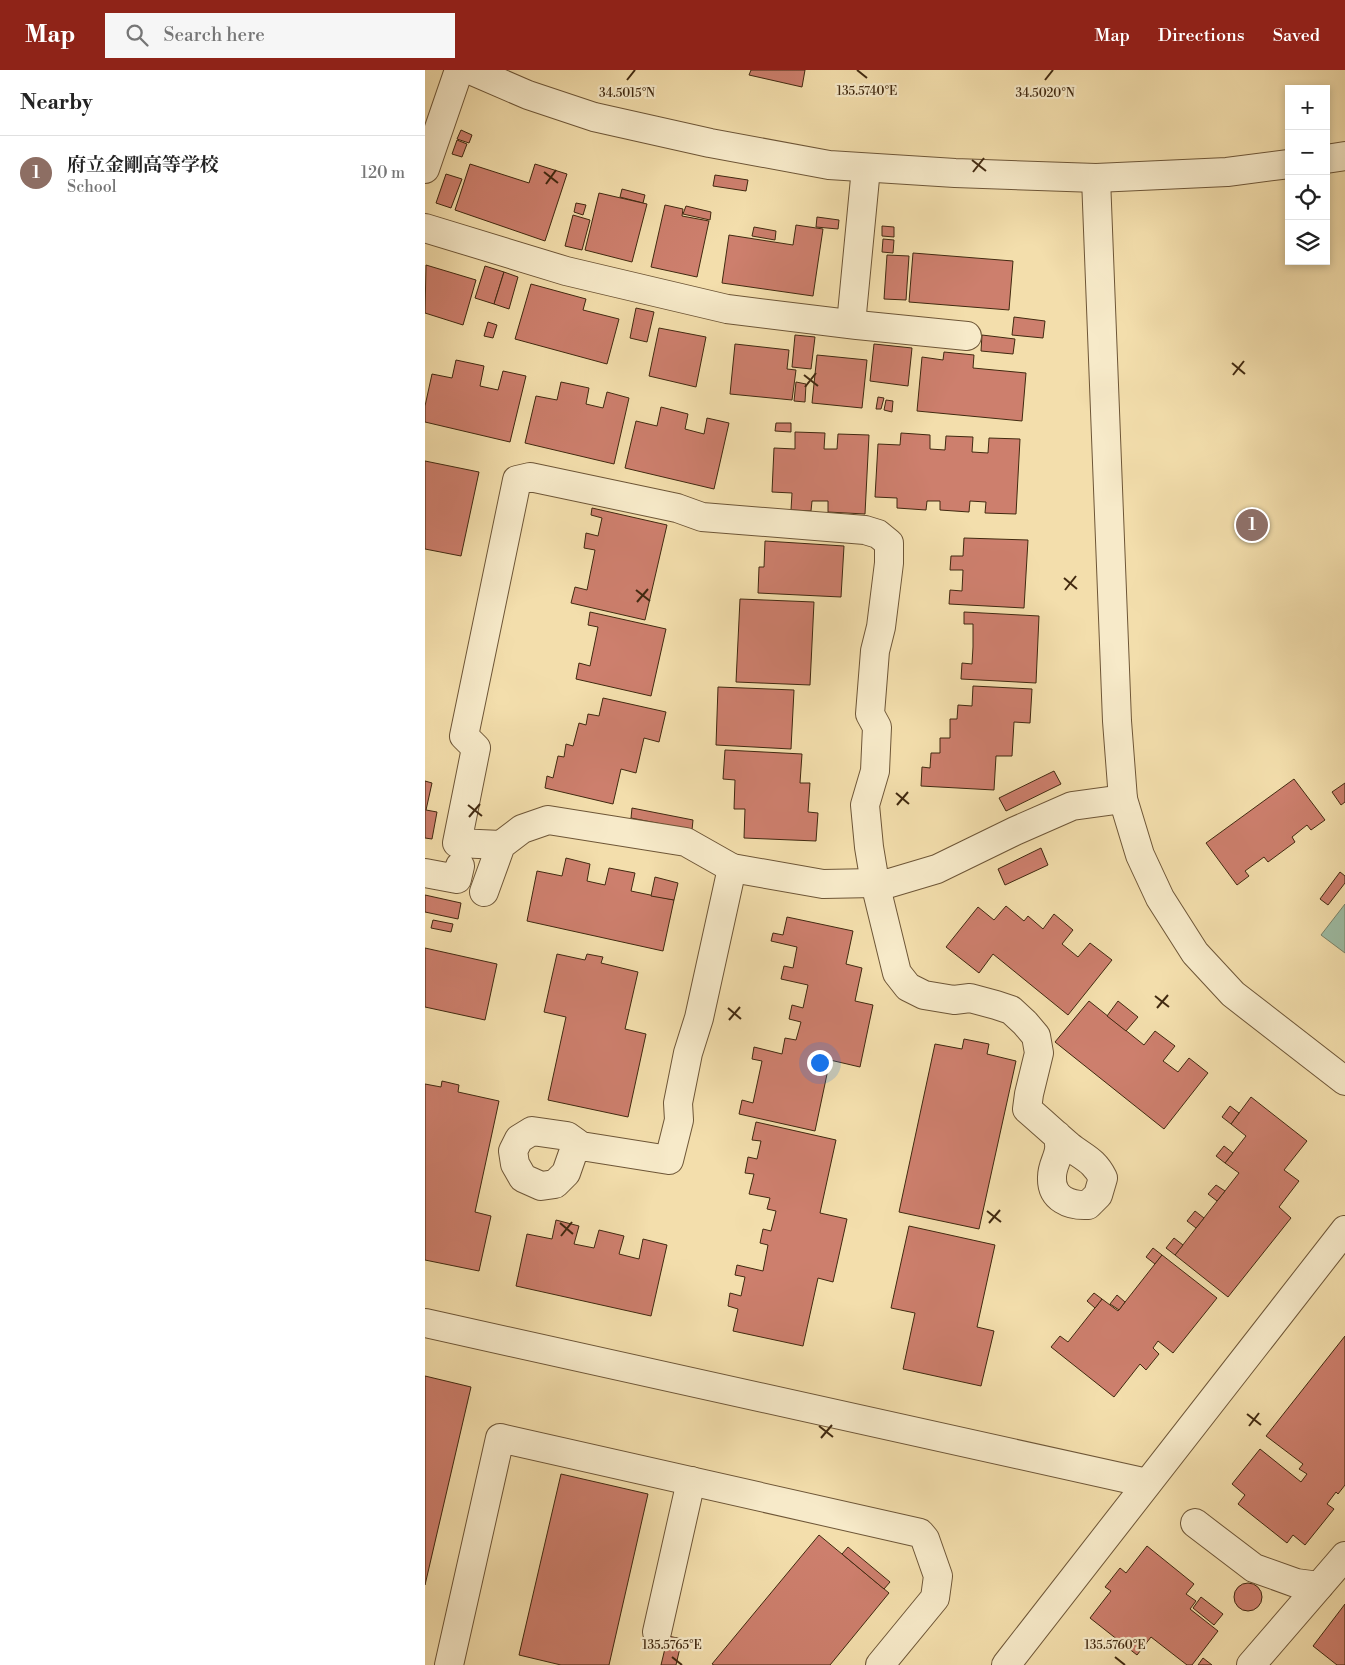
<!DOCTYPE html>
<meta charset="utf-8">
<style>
body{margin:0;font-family:"Libre Bodoni","Noto Serif JP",serif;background:#f6f6f6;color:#222}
.controls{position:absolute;right:15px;top:15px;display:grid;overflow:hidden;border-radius:0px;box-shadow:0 2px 8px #0003}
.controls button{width:45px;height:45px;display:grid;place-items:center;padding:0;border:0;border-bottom:1px solid #e0e0e0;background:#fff;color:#222;font:25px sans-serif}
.you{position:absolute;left:394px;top:992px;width:18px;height:18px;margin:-12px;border:4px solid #fff;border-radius:50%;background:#1a73e8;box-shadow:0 0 0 8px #1a73e833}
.badge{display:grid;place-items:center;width:32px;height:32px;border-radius:50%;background:#8f2418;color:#fff;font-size:16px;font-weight:700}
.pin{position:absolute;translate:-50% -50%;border:2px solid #fff;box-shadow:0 1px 5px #0006}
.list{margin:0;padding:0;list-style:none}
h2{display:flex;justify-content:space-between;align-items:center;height:65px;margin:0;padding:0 20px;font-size:21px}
h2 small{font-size:16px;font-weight:400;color:#767676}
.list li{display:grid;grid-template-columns:32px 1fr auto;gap:15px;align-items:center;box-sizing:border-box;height:75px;padding:0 20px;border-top:1px solid #e0e0e0}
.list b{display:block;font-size:19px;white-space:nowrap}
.list p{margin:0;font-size:16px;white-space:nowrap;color:#767676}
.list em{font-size:16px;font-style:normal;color:#767676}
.icon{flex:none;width:28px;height:28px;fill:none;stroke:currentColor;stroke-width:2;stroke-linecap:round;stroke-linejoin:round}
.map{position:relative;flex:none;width:920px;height:1595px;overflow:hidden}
header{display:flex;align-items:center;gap:30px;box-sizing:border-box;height:70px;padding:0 25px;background:#8f2418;color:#fff}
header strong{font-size:24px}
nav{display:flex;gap:28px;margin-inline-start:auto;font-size:18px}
.search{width:350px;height:45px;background:#f6f6f6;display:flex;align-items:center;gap:12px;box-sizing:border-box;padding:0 18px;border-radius:0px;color:#767676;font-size:19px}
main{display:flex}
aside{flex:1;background:#fff}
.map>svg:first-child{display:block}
</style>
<header>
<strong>Map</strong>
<div class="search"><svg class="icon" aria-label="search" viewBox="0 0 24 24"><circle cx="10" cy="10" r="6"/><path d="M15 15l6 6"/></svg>Search here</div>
<nav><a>Map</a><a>Directions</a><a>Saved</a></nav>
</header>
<main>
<aside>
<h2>Nearby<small></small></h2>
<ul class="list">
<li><span class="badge" style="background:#8d6e63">1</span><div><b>府立金剛高等学校</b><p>School</p></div><em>120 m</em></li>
</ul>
</aside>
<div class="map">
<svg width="920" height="1595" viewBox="0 0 920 1595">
<rect width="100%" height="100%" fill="#f3deac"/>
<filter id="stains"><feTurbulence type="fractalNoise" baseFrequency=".004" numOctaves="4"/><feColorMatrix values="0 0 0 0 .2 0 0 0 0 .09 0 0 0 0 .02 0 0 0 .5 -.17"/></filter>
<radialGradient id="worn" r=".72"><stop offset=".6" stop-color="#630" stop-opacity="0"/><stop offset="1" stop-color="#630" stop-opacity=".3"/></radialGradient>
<path fill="#9dbda5" stroke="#788269" d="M 920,834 L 920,883 L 896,865 Z"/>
<g fill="#cd7f6d" stroke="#412910">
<path d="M 326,0 L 380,0 L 377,17 L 324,5 Z"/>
<path d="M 36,60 L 47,65 L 44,73 L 32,69 Z"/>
<path d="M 32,70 L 42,74 L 37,87 L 27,84 Z"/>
<path d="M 45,94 L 104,113 L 110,94 L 142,104 L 120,171 L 30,140 Z"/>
<path d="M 21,104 L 37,109 L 26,138 L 11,133 Z"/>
<path d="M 290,105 L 323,110 L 321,121 L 288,116 Z"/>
<path d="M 197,119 L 220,125 L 218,133 L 195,127 Z"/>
<path d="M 174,123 L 222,134 L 207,192 L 160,180 Z"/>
<path d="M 151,133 L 161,135 L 158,145 L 149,142 Z"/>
<path d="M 240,135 L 258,139 L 257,146 L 284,151 L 272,207 L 226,197 Z"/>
<path d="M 261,136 L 286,142 L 285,150 L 258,144 Z"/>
<path d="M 148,145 L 165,150 L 157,180 L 140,176 Z"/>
<path d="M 392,147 L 414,150 L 413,159 L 391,157 Z"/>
<path d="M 371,155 L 398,159 L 388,226 L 297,213 L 304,165 L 368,175 Z"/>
<path d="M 457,156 L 469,157 L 469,167 L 457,166 Z"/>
<path d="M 329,157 L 351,161 L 350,170 L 327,166 Z"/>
<path d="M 458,169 L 469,170 L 468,183 L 457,182 Z"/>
<path d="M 488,183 L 588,191 L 584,240 L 484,232 Z"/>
<path d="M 462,185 L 484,186 L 481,230 L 459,229 Z"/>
<path d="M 1,195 L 51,210 L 38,255 L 0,243 Z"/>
<path d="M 60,196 L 79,202 L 69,234 L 50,228 Z"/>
<path d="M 79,202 L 93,207 L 84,239 L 69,234 Z"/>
<path d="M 106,214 L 161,229 L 158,240 L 194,249 L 182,294 L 90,269 Z"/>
<path d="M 211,238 L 229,242 L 222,272 L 205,268 Z"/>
<path d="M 589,247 L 620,251 L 618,268 L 587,265 Z"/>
<path d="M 63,252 L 72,255 L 68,268 L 59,266 Z"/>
<path d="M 234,258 L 281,267 L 271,317 L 224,306 Z"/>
<path d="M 370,265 L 390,267 L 386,299 L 367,297 Z"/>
<path d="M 557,265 L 590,269 L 588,284 L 556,281 Z"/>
<path d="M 310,274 L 364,280 L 362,299 L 371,300 L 367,330 L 305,324 Z"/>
<path d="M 449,274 L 487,278 L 483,316 L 445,311 Z"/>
<path d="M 519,282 L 549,285 L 548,298 L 601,303 L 597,351 L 492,341 L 497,287 L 518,290 Z"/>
<path d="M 392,285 L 442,290 L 437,338 L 387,333 Z"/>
<path d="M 31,290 L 59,296 L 55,316 L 73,320 L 78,301 L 101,306 L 85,372 L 0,352 L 0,336 L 7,304 L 27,308 Z"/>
<path d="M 136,312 L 164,318 L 161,334 L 178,338 L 182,322 L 204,328 L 189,394 L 100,373 L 111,326 L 132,330 Z"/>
<path d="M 371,312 L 381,314 L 380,332 L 369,331 Z"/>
<path d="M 453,327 L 459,328 L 456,339 L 451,339 Z"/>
<path d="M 461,330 L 468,331 L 467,342 L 459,340 Z"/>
<path d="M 236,337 L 263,344 L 260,359 L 279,364 L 282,348 L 304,353 L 289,419 L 200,398 L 211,351 L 232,356 Z"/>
<path d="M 351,353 L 366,353 L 366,362 L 350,361 Z"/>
<path d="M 370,362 L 400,363 L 399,379 L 412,379 L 413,364 L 444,365 L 440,444 L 403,442 L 403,431 L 387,431 L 386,441 L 366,440 L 367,423 L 347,422 L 349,378 L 370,379 Z"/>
<path d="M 476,363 L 505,365 L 505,379 L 520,380 L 521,366 L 548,367 L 547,382 L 563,383 L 564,368 L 595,369 L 591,444 L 560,443 L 561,432 L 545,431 L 544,442 L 515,440 L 515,431 L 502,431 L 501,440 L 472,438 L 472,428 L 450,427 L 453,374 L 475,375 Z"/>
<path d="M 0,391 L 54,402 L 36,486 L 0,479 Z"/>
<path d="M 167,438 L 242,455 L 220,550 L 146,533 L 150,517 L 162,520 L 170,480 L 159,478 L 161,463 L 173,466 L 177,448 L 166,445 Z"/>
<path d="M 539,468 L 603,470 L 599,538 L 524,534 L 525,520 L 537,521 L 538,500 L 525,500 L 526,486 L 538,486 Z"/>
<path d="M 340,471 L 419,476 L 416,527 L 333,523 L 334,497 L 339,497 Z"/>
<path d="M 315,529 L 389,532 L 385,615 L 311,612 Z"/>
<path d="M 165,542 L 241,559 L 226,626 L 151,609 L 154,593 L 165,596 L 173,557 L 163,555 Z"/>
<path d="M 539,542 L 614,546 L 611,613 L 536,609 L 537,593 L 547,594 L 548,577 L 548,554 L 539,554 Z"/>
<path d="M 548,616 L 607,619 L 605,653 L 589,652 L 587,686 L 571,686 L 569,720 L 496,716 L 497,697 L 505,698 L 506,683 L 515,683 L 515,668 L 525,668 L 525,649 L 532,649 L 533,635 L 547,636 Z"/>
<path d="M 293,617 L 369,620 L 366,679 L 291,675 Z"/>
<path d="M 178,628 L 241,642 L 234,672 L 219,668 L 211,703 L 196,699 L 188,734 L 120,718 L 122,706 L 128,708 L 133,686 L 139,687 L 141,674 L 148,676 L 154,653 L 161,655 L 163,644 L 174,646 Z"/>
<path d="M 300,680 L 377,684 L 375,713 L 385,713 L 383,742 L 393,743 L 391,771 L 319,768 L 320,739 L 309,739 L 310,710 L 298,709 Z"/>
<path d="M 629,701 L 636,714 L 581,741 L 574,728 Z"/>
<path d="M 869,709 L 900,750 L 886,760 L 882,755 L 867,767 L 870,772 L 843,792 L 839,787 L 820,801 L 824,806 L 812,815 L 781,773 Z"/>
<path d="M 0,711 L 7,713 L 1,740 L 12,742 L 7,769 L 0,768 Z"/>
<path d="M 920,713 L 920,732 L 916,735 L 907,722 Z"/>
<path d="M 207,738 L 268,750 L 267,760 L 206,748 Z"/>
<path d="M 616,778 L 623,795 L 580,815 L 573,799 Z"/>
<path d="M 141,788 L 165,794 L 162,811 L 180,815 L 184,798 L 210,803 L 206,821 L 249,830 L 238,881 L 102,851 L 112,801 L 137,806 Z"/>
<path d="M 915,802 L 920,806 L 920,813 L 903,835 L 895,829 Z"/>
<path d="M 230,807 L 253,813 L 249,830 L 226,826 Z"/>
<path d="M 0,825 L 36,833 L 33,849 L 0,842 Z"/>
<path d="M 581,836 L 599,851 L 603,846 L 618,859 L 629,844 L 648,860 L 637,874 L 653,887 L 665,873 L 687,890 L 643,945 L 568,884 L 554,903 L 521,877 L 553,837 L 569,850 Z"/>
<path d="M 362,847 L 428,861 L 421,894 L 437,898 L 430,931 L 448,935 L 435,997 L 405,990 L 390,1061 L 314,1044 L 317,1030 L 328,1033 L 337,991 L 327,989 L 329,977 L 357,984 L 360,968 L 371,970 L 376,952 L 364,949 L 367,935 L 378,938 L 383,915 L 356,909 L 359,896 L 368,898 L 372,877 L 346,871 L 348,863 L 358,865 Z"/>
<path d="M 8,850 L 28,854 L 26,862 L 6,858 Z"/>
<path d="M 0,878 L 72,894 L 60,950 L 0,937 Z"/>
<path d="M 132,884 L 160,890 L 162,884 L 178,887 L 176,893 L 213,902 L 200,959 L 221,964 L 203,1047 L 123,1030 L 141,947 L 119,942 Z"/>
<path d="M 664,931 L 719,975 L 730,961 L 750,976 L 738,991 L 753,1002 L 764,988 L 783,1003 L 739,1059 L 630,972 Z"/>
<path d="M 693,931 L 713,947 L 701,961 L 682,946 Z"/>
<path d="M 539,969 L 564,974 L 562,984 L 591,991 L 554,1159 L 474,1142 L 510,974 L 537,979 Z"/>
<path d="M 17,1011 L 34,1015 L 33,1022 L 74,1031 L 50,1142 L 66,1146 L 54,1201 L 0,1190 L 0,1014 L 16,1017 Z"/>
<path d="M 826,1027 L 882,1071 L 859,1100 L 874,1111 L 854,1137 L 866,1148 L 803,1227 L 750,1185 L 814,1103 L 800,1093 L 821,1066 L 806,1054 Z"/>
<path d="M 805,1036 L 814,1043 L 806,1054 L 797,1047 Z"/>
<path d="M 331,1052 L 411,1070 L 395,1143 L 422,1149 L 408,1212 L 393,1208 L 378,1276 L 308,1261 L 313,1239 L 303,1236 L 305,1223 L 316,1226 L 320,1207 L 310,1205 L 312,1195 L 338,1201 L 343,1175 L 335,1173 L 338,1159 L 346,1161 L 351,1141 L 342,1139 L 345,1128 L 324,1124 L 329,1104 L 320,1103 L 323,1087 L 332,1089 L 336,1071 L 327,1070 Z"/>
<path d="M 799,1076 L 808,1083 L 800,1093 L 791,1086 Z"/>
<path d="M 791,1115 L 800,1121 L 792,1131 L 783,1124 Z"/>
<path d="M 770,1141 L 779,1148 L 771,1158 L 762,1151 Z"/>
<path d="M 131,1150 L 154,1156 L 149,1174 L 169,1178 L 174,1160 L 199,1166 L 194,1184 L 214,1189 L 218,1169 L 242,1175 L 226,1246 L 91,1216 L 102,1164 L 127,1169 Z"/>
<path d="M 484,1156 L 570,1175 L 552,1257 L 569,1261 L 556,1316 L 478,1299 L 490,1243 L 466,1238 Z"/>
<path d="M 749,1168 L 758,1175 L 750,1185 L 741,1178 Z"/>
<path d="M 728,1178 L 737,1185 L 730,1194 L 721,1187 Z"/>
<path d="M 737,1185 L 792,1228 L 748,1283 L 733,1271 L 728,1278 L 734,1284 L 721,1300 L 715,1294 L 689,1327 L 626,1277 L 635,1266 L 643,1272 L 677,1229 L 693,1241 Z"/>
<path d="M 669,1223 L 677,1229 L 670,1238 L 662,1231 Z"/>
<path d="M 692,1225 L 700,1232 L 694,1240 L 685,1234 Z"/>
<path d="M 920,1266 L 920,1415 L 913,1424 L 911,1422 L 902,1434 L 909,1439 L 880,1475 L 868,1465 L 862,1473 L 813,1434 L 820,1425 L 807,1414 L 835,1379 L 876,1412 L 882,1404 L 874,1399 L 878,1394 L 841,1366 Z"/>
<path d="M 0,1306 L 46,1317 L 0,1515 Z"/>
<path d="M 136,1404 L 223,1424 L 184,1595 L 136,1595 L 94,1585 Z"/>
<path d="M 394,1465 L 464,1523 L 405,1595 L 289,1595 L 287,1594 Z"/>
<path d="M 722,1476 L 769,1514 L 761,1524 L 771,1531 L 765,1539 L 793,1561 L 767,1595 L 762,1595 L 726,1567 L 712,1585 L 665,1548 L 686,1521 L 680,1517 L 695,1498 L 701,1503 Z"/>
<path d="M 423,1477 L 465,1512 L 459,1519 L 417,1484 Z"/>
<circle cx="823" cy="1527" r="14"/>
<path d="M 776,1527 L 798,1544 L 789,1555 L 768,1538 Z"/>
<path d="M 920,1534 L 920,1595 L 912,1595 L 888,1576 Z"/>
<path d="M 243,1566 L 257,1569 L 251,1595 L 236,1595 Z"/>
<path d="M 778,1588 L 787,1595 L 773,1595 Z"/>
</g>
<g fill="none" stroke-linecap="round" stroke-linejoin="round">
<defs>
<g id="minor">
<path d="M 45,0 L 103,25 L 169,47 L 285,73 L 404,95 L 530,103 L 671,108 L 802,102 L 864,94"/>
<path d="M 901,89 L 920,86"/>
<path d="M 0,99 L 34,0"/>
<path d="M 671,108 L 692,651 L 698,729 L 715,785 L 735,828 L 770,883 L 808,924 L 920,1011"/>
<path d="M 0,158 L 141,201 L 302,239 L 432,255 L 542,266"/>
<path d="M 426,254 L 441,98"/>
<path d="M 76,775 L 32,773 L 51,678 L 39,666 L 92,410 L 105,407 L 252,438 L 277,447 L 440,460 L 453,464 L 464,473 L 464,493 L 456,557 L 450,581 L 445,644 L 452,657 L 450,701 L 440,735 L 444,777 L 450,813 L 472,903 L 483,917 L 499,925 L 529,930 L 545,928 L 571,935 L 586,940 L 600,953 L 611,966 L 614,983 L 604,1024 L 602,1039 C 616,1051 630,1064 644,1076 C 659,1088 669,1090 678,1108 L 673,1125 L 663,1135 C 645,1136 626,1129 627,1107 C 627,1091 639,1084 632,1065"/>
<path d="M 0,803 L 32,809 L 35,796"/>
<path d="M 59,822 L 76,775 L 97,759 L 123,750 L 261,772 L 307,798 L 398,814 L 450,813 L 465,813 L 512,799 L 590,761 L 647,736 L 698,729"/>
<path d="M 156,1076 L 148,1083 L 141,1103 L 130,1114 L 116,1116 L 98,1108 L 90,1094 L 88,1081 L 94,1069 L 107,1061 L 142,1066 L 156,1076 L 244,1090 L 254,1050 L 253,1033 L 263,983 L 274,948 L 307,798"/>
<path d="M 0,1253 L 722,1413"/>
<path d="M 770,1453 L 829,1498 L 871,1513 L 894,1516"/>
<path d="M 232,1562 L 266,1411"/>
<path d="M 24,1595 L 75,1368 L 495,1463 L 500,1469 L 513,1506 L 510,1528 L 455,1595"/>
<path d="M 581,1595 L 920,1160"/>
<path d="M 826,1595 L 920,1486"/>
</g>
</defs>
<use href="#minor" stroke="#6e5637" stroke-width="30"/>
<use href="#minor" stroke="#f7eac9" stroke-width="28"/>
</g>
<path fill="none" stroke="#412910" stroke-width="2" d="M 432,0 L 442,8M 202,10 L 210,0M 620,10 L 628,0M 547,90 L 561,101M 119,102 L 133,113M 548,102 L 559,88M 121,114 L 131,100M 807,293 L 820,304M 379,305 L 393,316M 808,305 L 819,291M 380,317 L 391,303M 639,508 L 652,519M 211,520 L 225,531M 640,520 L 651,506M 212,532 L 223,519M 471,723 L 484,734M 43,735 L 57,746M 472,735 L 483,722M 44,747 L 55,734M 730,926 L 744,937M 303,938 L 316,949M 732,938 L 743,925M 304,950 L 315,937M 562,1141 L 576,1152M 135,1153 L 148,1164M 564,1153 L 575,1140M 136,1166 L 147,1152M 822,1344 L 836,1355M 394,1356 L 408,1367M 824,1356 L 834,1343M 396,1368 L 407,1355M 247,1587 L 257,1595M 690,1587 L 700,1595"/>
<g font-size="12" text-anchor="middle" fill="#412910" stroke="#f7eac9" stroke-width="4.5" stroke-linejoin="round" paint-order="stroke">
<text x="442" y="25">135.5740°E</text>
<text x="202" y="27">34.5015°N</text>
<text x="620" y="27">34.5020°N</text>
<text x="247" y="1579">135.5765°E</text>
<text x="690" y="1579">135.5760°E</text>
</g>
<rect width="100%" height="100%" filter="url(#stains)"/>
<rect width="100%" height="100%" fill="url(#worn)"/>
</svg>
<div class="controls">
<button>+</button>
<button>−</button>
<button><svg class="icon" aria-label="locate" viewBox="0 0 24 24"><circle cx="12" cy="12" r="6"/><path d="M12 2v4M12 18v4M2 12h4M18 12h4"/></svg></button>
<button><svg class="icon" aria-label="layers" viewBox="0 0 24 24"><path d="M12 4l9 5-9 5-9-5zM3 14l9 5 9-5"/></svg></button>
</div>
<div class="you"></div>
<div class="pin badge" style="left:827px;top:455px;background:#8d6e63">1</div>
</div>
</main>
